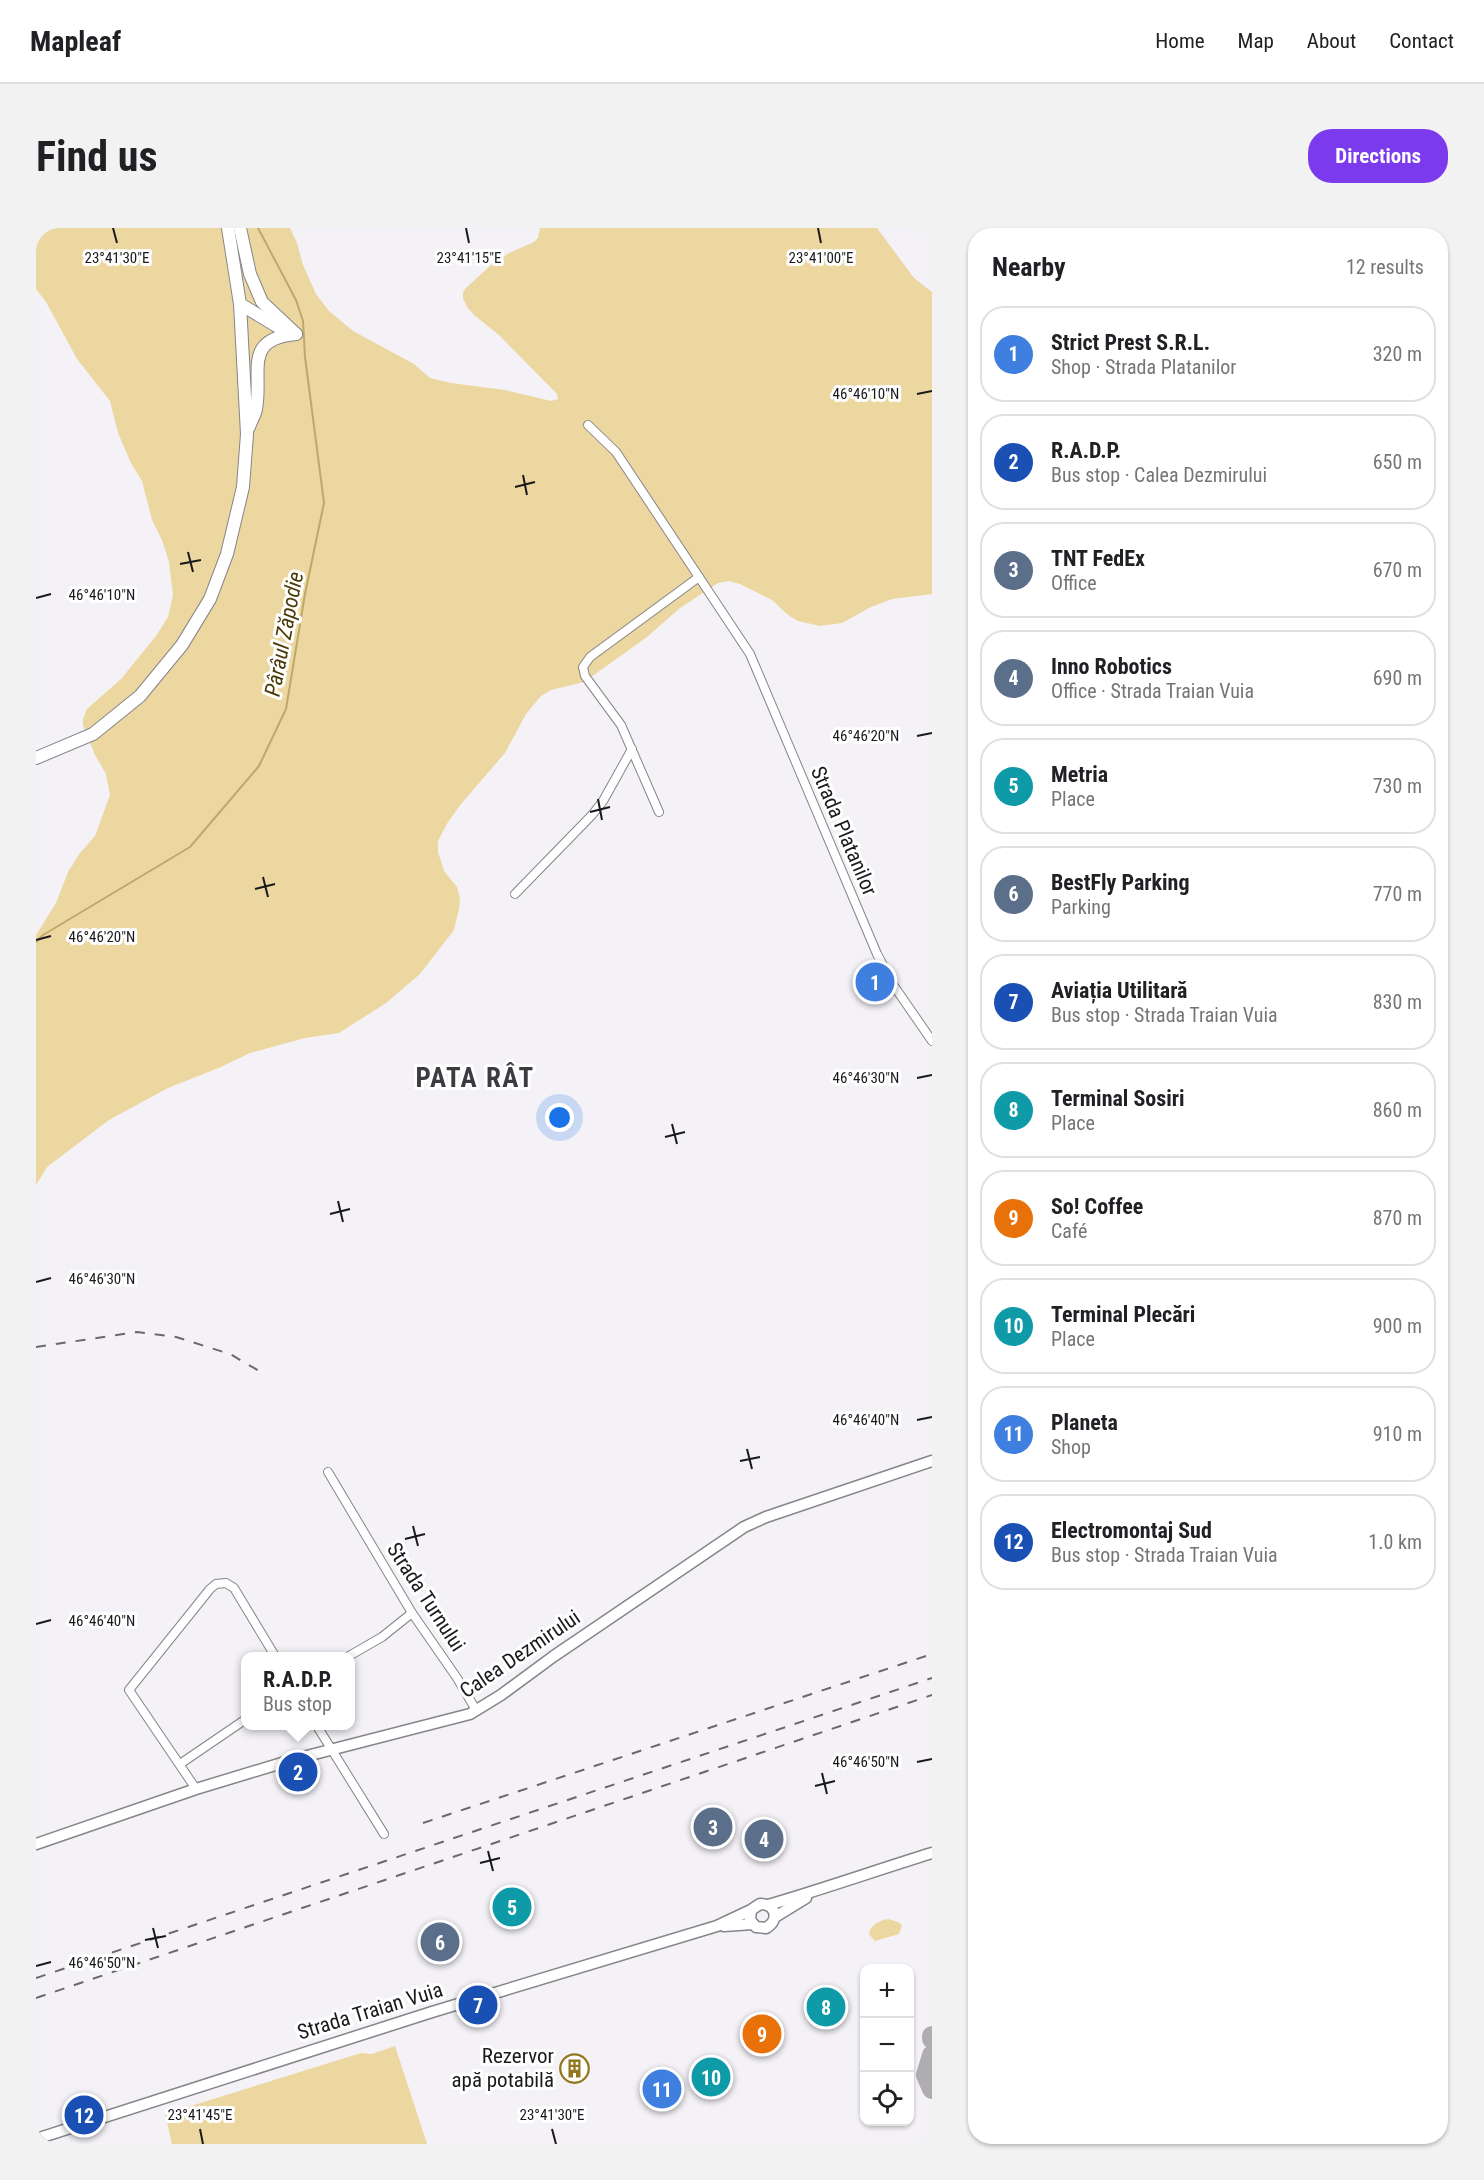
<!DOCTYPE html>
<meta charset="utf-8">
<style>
body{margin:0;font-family:"Roboto Condensed",sans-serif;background:#f2f2f2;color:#202124}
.controls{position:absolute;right:18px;bottom:18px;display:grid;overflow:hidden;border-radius:12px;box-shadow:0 2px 4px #0004}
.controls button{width:54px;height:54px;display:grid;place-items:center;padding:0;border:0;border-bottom:2px solid #e0e0e0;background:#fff;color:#202124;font:30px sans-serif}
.you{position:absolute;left:524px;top:890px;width:21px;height:21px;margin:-15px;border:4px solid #fff;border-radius:50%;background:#1a73e8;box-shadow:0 0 0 9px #1a73e833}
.badge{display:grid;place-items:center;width:39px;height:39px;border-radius:50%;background:#7c3aed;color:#fff;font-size:20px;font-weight:700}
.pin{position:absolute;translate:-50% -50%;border:3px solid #fff;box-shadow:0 2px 6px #0006}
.popup{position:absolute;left:205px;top:1424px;width:114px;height:78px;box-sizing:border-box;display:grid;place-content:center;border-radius:12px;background:#fff;filter:drop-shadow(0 2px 4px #0005);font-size:20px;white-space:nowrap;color:#757577}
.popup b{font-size:22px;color:#202124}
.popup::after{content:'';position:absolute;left:50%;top:100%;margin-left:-12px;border:12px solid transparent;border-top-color:#fff}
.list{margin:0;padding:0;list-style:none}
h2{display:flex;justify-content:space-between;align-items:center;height:78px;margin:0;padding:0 24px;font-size:26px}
h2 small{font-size:20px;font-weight:400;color:#757577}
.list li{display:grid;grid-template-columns:39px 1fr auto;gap:18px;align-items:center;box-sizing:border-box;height:96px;margin:0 12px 12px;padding:0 12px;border:2px solid #e0e0e0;border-radius:24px}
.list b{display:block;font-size:22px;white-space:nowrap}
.list p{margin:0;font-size:20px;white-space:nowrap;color:#757577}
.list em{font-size:20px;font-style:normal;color:#757577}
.icon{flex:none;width:33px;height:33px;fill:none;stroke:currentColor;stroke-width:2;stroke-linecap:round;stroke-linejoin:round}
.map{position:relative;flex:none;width:896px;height:1916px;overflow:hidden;border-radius:24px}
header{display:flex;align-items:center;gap:36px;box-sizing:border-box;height:84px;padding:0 30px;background:#fff;border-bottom:2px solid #e0e0e0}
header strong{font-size:28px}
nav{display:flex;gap:33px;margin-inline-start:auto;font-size:21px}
.intro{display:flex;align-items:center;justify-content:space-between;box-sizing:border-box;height:144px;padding:0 36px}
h1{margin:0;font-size:42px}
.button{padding:15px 27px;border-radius:24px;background:#7c3aed;color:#fff;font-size:21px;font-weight:700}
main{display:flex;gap:36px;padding:0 36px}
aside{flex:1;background:#fff;border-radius:24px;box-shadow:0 2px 4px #0004}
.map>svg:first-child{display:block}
</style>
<header>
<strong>Mapleaf</strong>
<nav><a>Home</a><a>Map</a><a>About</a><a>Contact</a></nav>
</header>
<div class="intro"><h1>Find us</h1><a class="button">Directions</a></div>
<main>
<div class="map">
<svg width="896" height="1916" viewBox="0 0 896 1916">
<rect width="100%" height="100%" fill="#f4f2f7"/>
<g fill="#ecd7a0">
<path d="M 0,0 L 254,0 L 261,15 L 267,37 L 280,66 L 293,83 L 317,103 L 378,136 L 394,150 L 415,155 L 469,162 L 515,173 L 522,171 L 521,166 L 463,107 L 438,87 L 431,79 L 427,70 L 427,64 L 430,60 L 455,37 L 473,25 L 498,14 L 502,10 L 504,0 L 841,0 L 878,50 L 896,64 L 896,366 L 856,371 L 835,379 L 806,395 L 784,398 L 762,393 L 752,387 L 736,372 L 704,356 L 693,353 L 682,355 L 644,380 L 611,409 L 548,454 L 515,462 L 505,468 L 490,486 L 469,525 L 425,576 L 412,594 L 402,613 L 402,624 L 408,643 L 421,659 L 424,670 L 423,681 L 418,702 L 384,746 L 350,775 L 303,805 L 269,810 L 214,825 L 185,839 L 132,860 L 73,892 L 11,939 L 0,957 L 0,707 L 20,675 L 32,644 L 44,625 L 59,608 L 74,567 L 70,546 L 59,527 L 47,497 L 47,491 L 51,481 L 85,451 L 120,408 L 132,389 L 137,367 L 133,334 L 126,312 L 116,292 L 106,253 L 95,235 L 82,205 L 74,173 L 41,131 L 10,74 L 0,61 Z"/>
<path d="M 852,1691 L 862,1694 L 866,1697 L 863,1706 L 839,1713 L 833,1706 C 835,1696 843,1693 852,1691 Z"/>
<path d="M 359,1818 L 391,1916 L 136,1916 L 129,1886 L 325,1825 L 336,1826 Z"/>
</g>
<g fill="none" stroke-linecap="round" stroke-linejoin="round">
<path stroke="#c0a869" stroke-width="2" d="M 0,714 L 7,707 L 154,619 L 223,538 L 250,481 L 269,366 L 288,275 L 269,129 L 267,93 L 260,72 L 222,0"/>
<g stroke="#afadb1" stroke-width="20">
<path d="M 896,1808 L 896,1811"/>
<path d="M 896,1827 L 890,1847 L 896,1861"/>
</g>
<defs>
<g id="minor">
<path d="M 552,197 L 580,224 L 714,426 L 841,726 L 858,758 L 896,813"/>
<path d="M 623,584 L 585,497 L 549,448 L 547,439 L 554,429 L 663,349"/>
<path d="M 479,666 L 556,587 L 567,573 L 596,521"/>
<path d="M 292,1244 L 376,1385 L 421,1450 L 440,1482"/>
<path d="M 313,1428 L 346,1409 L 376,1385"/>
<path d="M 281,1498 L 348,1606"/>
<path d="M 144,1536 L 210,1491"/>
<path d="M 160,1561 L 93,1462 L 174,1361 L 180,1356 L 190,1355 L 198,1360 L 239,1428"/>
</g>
<g id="major">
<path d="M 0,1616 L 160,1561 L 259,1531 L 434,1486 L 465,1467 L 518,1428 L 708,1299 L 730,1289 L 896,1233"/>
<path d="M 732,1677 C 787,1661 841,1642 896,1625"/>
<path d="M 739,1689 L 770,1670"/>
<path d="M 688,1698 L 717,1696"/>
<path d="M 0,1911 L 396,1784 L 681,1698 L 715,1682 L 724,1676 C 740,1676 744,1692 730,1700 L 720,1699 L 714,1692 L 715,1682"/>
</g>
<g id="highway">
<path d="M 204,0 L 214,46 L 226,74 L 260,106"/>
<path d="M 204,76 L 244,100 L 256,104"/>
<path d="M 213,199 C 215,193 219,187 220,181 C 227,144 206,111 260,106"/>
<path d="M 0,530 L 57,506 L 104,468 L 146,417 L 174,371 L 191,326 L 207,259 L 211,206 L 204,76 L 192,0"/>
</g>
</defs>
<use href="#minor" stroke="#868589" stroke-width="10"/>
<use href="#major" stroke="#868589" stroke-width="13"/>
<use href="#highway" stroke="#868589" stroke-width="14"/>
<use href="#minor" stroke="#fff" stroke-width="8"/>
<use href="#major" stroke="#fff" stroke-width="10"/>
<use href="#highway" stroke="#fff" stroke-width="12"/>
<g stroke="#6a686b" stroke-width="2" stroke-dasharray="10 10" stroke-linecap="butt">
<path d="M 0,1119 L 101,1104 L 140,1109 L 194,1126 L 230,1147"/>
<path d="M 387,1595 L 896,1426"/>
<path d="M 0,1750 L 896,1450"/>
<path d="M 0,1770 L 896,1467"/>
</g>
</g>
<path fill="none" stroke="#1a191b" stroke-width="2" d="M 77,0 L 81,15M 430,0 L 433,15M 782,0 L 785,15M 881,166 L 896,163M 487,247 L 491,267M 479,259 L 499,254M 152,324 L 157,344M 144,336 L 165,332M 0,370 L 15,366M 881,508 L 896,505M 562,571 L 566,592M 554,584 L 574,579M 227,649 L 232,669M 219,661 L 239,656M 0,712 L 15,708M 881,850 L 896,847M 636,896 L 641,916M 629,909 L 649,904M 302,973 L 307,994M 294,986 L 314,981M 0,1054 L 15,1050M 881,1192 L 896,1189M 711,1221 L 716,1241M 704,1233 L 724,1229M 377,1298 L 382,1318M 369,1311 L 389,1306M 0,1396 L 15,1392M 881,1534 L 896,1531M 786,1545 L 791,1566M 779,1558 L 799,1553M 452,1623 L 457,1643M 444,1635 L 464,1630M 117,1700 L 122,1720M 109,1712 L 130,1708M 0,1738 L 15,1734M 164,1901 L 167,1916M 516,1901 L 520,1916"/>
<defs>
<symbol id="building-ring" viewBox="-11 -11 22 22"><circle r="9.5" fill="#fff" stroke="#93771e" stroke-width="1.5"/><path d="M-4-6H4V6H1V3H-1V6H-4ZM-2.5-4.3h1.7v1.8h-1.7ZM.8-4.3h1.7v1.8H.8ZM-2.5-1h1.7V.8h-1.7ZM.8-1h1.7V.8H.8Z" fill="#93771e"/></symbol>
</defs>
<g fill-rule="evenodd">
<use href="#building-ring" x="522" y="1824" width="33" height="33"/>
</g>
<g text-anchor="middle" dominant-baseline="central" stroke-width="6" stroke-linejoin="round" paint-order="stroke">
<g font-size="21" fill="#1a191b" stroke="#fff">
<text transform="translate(808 603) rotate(67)">Strada Platanilor</text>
<text transform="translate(390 1369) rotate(57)">Strada Turnului</text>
<text transform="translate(484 1426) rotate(-34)">Calea Dezmirului</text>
<text transform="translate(334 1783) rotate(-17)">Strada Traian Vuia</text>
</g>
<g font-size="21" fill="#1a191b" stroke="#fff" text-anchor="end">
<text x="518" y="1828">Rezervor<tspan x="518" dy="24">apă potabilă</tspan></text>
</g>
<g font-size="22" font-style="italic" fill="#4c3b06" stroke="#fff">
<text transform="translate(248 406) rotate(-79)">Pârâul Zăpodie</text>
</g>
<g font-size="27" font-weight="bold" letter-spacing="1.5" fill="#3d3b3f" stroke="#fff">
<text x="439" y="850">PATA RÂT</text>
</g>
</g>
<g font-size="15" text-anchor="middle" fill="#1a191b" stroke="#fff" stroke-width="6" stroke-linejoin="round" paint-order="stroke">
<text x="81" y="35">23°41'30"E</text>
<text x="433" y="35">23°41'15"E</text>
<text x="785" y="35">23°41'00"E</text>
<text x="830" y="171">46°46'10"N</text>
<text x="66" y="372">46°46'10"N</text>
<text x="830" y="513">46°46'20"N</text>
<text x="66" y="714">46°46'20"N</text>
<text x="830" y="855">46°46'30"N</text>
<text x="66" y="1056">46°46'30"N</text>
<text x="830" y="1197">46°46'40"N</text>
<text x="66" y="1398">46°46'40"N</text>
<text x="830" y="1539">46°46'50"N</text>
<text x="66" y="1740">46°46'50"N</text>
<text x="164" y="1892">23°41'45"E</text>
<text x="516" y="1892">23°41'30"E</text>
</g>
</svg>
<div class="controls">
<button>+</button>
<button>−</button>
<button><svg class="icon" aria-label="locate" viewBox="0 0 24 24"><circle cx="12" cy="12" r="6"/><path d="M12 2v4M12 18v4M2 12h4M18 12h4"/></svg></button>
</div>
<div class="you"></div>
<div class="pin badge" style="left:839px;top:754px;background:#3f7fe0">1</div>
<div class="pin badge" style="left:262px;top:1544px;background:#1a4fb4">2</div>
<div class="popup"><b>R.A.D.P.</b>Bus stop</div>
<div class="pin badge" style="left:677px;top:1599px;background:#5c6f8a">3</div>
<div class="pin badge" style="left:728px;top:1611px;background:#5c6f8a">4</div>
<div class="pin badge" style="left:476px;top:1679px;background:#0f9aa8">5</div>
<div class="pin badge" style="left:404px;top:1714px;background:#5c6f8a">6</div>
<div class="pin badge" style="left:442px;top:1777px;background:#1a4fb4">7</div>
<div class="pin badge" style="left:790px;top:1779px;background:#0f9aa8">8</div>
<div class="pin badge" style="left:726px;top:1806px;background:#e8710a">9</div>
<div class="pin badge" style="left:675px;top:1849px;background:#0f9aa8">10</div>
<div class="pin badge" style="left:626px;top:1861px;background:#3f7fe0">11</div>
<div class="pin badge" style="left:48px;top:1887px;background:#1a4fb4">12</div>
</div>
<aside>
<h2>Nearby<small>12 results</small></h2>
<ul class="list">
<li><span class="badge" style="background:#3f7fe0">1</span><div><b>Strict Prest S.R.L.</b><p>Shop · Strada Platanilor</p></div><em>320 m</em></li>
<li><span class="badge" style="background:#1a4fb4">2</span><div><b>R.A.D.P.</b><p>Bus stop · Calea Dezmirului</p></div><em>650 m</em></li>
<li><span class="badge" style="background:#5c6f8a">3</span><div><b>TNT FedEx</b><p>Office</p></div><em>670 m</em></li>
<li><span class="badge" style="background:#5c6f8a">4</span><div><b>Inno Robotics</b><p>Office · Strada Traian Vuia</p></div><em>690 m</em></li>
<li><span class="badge" style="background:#0f9aa8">5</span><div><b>Metria</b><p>Place</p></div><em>730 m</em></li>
<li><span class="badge" style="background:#5c6f8a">6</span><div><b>BestFly Parking</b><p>Parking</p></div><em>770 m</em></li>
<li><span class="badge" style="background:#1a4fb4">7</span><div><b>Aviația Utilitară</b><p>Bus stop · Strada Traian Vuia</p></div><em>830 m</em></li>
<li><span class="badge" style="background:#0f9aa8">8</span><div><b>Terminal Sosiri</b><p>Place</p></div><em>860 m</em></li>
<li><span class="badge" style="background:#e8710a">9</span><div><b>So! Coffee</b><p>Café</p></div><em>870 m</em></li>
<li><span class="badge" style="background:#0f9aa8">10</span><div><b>Terminal Plecări</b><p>Place</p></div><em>900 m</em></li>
<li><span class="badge" style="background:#3f7fe0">11</span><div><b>Planeta</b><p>Shop</p></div><em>910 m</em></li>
<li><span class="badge" style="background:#1a4fb4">12</span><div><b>Electromontaj Sud</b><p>Bus stop · Strada Traian Vuia</p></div><em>1.0 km</em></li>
</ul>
</aside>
</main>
